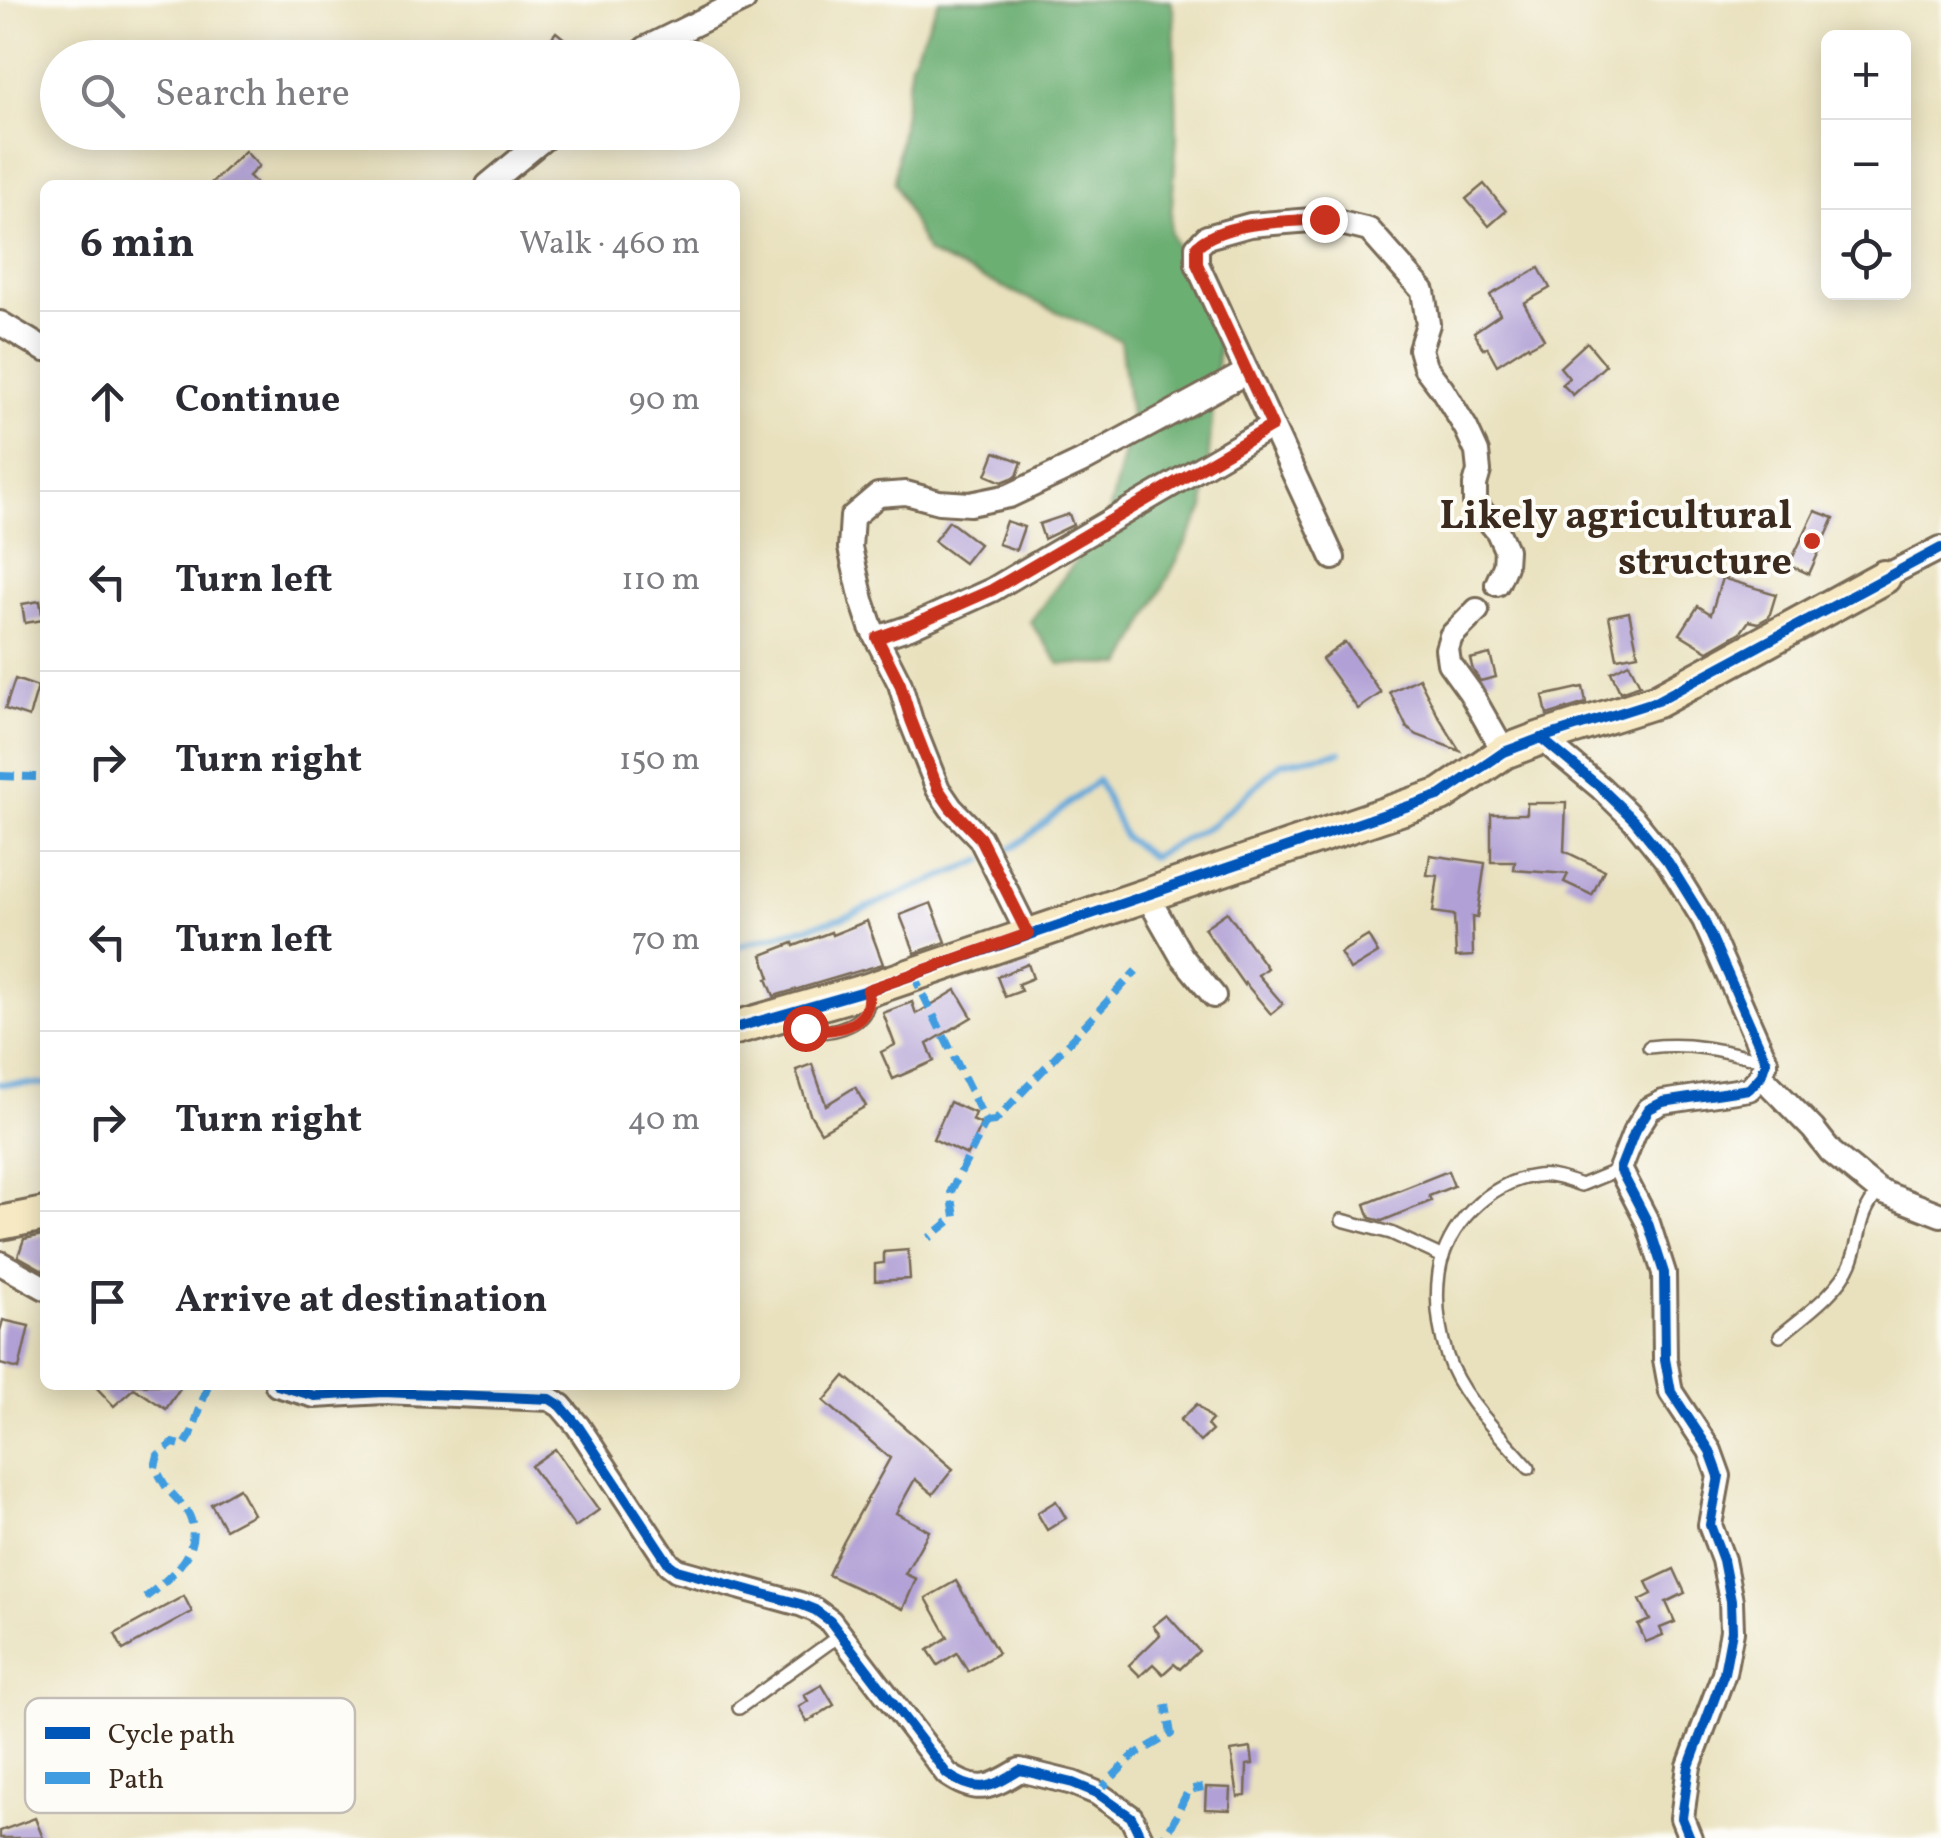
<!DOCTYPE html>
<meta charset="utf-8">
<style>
body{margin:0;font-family:Vollkorn,serif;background:#f2f2f3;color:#2b2b33}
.controls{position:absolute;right:30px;top:30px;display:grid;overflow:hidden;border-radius:15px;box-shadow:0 5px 25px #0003}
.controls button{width:90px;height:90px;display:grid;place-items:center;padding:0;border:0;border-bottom:2px solid #e1e1e2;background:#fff;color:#2b2b33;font:50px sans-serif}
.stop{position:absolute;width:30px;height:30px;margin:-22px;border:8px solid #c8321e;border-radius:50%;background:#fff}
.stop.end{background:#c8321e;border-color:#fff;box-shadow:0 2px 10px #0008}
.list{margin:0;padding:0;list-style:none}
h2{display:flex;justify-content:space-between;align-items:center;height:130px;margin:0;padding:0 40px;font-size:42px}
h2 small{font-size:32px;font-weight:400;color:#7c7c81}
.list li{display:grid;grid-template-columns:65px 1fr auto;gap:30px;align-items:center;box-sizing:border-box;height:180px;padding:0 40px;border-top:2px solid #e1e1e2}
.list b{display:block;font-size:38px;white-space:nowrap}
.list em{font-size:32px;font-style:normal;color:#7c7c81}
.icon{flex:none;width:55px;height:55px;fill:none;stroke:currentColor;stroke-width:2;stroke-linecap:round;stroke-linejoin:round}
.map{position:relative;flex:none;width:1941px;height:1838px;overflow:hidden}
.search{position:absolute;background:#fff;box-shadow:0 5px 25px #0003;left:40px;top:40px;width:700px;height:110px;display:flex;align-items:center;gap:25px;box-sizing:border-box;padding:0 35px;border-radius:55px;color:#7c7c81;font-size:38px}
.panel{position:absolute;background:#fff;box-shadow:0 5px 25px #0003;left:40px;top:180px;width:700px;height:1210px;border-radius:15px}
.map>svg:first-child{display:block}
</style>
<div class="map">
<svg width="1941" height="1838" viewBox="0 0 1941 1838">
<rect width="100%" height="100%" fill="#fdfcf7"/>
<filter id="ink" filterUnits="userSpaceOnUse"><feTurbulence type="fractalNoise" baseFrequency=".01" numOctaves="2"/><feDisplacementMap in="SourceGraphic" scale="20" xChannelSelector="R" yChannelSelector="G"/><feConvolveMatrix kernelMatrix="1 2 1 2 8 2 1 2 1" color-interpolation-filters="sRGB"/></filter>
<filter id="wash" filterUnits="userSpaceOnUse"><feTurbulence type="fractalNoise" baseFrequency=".0048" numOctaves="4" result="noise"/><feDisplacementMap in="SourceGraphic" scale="40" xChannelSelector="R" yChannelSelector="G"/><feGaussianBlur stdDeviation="2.25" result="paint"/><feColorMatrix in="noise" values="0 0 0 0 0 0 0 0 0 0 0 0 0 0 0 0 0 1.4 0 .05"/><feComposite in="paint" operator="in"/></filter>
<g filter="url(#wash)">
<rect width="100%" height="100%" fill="#e9e1be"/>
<path fill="#6caf73" stroke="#546c48" stroke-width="2.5" d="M 939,0 L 1171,0 L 1174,16 L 1177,136 L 1170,232 L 1219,343 L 1204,508 L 1123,665 L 1060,664 L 1030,622 L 1108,518 L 1131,423 L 1120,340 L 927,253 L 894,182 L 911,62 Z"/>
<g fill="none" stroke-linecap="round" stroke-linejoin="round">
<g stroke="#65a7d9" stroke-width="6">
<path d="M 995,855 L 1016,846 L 1098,780 L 1124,837 L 1151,857 L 1213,824 L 1281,763 L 1340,752"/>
<path d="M 735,947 L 844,917 L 983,860"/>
<path d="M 0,1084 L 45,1084"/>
</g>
</g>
<g id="blocks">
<g fill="#b1a0d6">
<path d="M 556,32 L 588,58 L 536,58 Z"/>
<path d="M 245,151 L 259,166 L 249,176 L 258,185 L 209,185 Z"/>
<path d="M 1484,184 L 1506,211 L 1489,226 L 1466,199 Z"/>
<path d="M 1539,268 L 1550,288 L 1524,303 L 1544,339 L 1529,347 L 1528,345 L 1497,365 L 1487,347 L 1483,349 L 1474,332 L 1500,314 L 1490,295 Z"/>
<path d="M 1587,342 L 1606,365 L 1573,395 L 1562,384 L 1569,378 L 1560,367 Z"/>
<path d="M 995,452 L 1022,462 L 1017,476 L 1002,482 L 986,475 Z"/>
<path d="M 1815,511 L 1834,518 L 1809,574 L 1789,565 Z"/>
<path d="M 1069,514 L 1073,525 L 1044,539 L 1039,524 Z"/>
<path d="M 949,521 L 979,544 L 964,563 L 934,541 Z"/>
<path d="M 1006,521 L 1024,527 L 1016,550 L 998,544 Z"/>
<path d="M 1722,578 L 1776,594 L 1769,617 L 1758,623 L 1749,621 L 1741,632 L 1708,651 L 1680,634 L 1698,606 L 1711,614 Z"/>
<path d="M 40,601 L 43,620 L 25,623 L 22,604 Z"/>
<path d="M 1629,612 L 1638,654 L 1617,658 L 1609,616 Z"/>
<path d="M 1345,642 L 1381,693 L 1358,709 L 1322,659 Z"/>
<path d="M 1490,654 L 1496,677 L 1480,681 L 1473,670 L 1470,659 Z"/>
<path d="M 1629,663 L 1640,685 L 1620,692 L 1611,672 Z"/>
<path d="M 1419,678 L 1437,714 L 1460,751 L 1417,735 L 1407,728 L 1390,692 Z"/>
<path d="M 15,679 L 38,687 L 29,717 L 5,709 Z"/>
<path d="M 1583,687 L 1586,703 L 1547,715 L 1543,696 Z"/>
<path d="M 1527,803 L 1566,803 L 1564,851 L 1604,870 L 1592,895 L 1564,882 L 1568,874 L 1514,870 L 1515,862 L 1491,862 L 1491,814 L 1527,814 Z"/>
<path d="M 1430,855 L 1485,863 L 1477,918 L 1472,917 L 1473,956 L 1456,957 L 1454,915 L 1433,912 L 1438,876 L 1427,875 Z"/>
<path d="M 931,903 L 946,942 L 915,953 L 900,915 Z"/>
<path d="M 1227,912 L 1267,968 L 1258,975 L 1283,1004 L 1271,1014 L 1245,983 L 1244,985 L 1204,928 Z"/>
<path d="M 867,921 L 883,964 L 774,996 L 767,979 L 770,978 L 762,955 L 793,943 L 794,946 L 831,932 L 832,935 Z"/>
<path d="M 1368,936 L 1378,953 L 1350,970 L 1340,953 Z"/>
<path d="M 1028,964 L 1033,978 L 1018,984 L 1021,991 L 1005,997 L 997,977 Z"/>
<path d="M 956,990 L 972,1017 L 927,1044 L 934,1061 L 893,1079 L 881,1052 L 895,1045 L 883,1013 L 912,1002 L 916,1014 Z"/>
<path d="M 812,1064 L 826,1105 L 855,1087 L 866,1106 L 821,1132 L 810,1114 L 796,1070 Z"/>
<path d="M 950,1102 L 975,1113 L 972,1120 L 981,1124 L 967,1155 L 933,1139 Z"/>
<path d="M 1448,1171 L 1454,1186 L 1429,1196 L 1431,1201 L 1382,1221 L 1370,1218 L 1365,1204 Z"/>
<path d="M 43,1235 L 45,1235 L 45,1271 L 18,1256 L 24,1239 Z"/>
<path d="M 908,1250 L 910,1279 L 875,1281 L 875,1264 L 884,1263 L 884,1252 Z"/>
<path d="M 3,1320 L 29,1326 L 19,1369 L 0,1364 L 0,1331 Z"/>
<path d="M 845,1376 L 953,1469 L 933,1494 L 915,1479 L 896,1513 L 929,1531 L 905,1574 L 916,1579 L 903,1609 L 828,1575 L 843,1543 L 890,1458 L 824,1401 Z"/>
<path d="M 94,1385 L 182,1385 L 166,1409 L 134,1388 L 114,1406 Z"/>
<path d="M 1197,1404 L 1212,1420 L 1207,1425 L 1212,1431 L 1200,1442 L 1180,1420 Z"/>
<path d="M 555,1449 L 599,1510 L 575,1527 L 531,1466 Z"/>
<path d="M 239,1488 L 253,1514 L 225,1529 L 211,1504 Z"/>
<path d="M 1056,1501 L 1066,1518 L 1047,1530 L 1037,1513 Z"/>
<path d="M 1674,1569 L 1685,1593 L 1666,1602 L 1675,1622 L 1660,1628 L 1663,1635 L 1646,1642 L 1638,1625 L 1650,1620 L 1640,1600 L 1652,1594 L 1646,1582 Z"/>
<path d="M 956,1581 L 998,1653 L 968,1671 L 957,1653 L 938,1665 L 928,1650 L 948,1637 L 926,1598 Z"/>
<path d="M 184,1596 L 192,1612 L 123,1650 L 115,1634 Z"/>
<path d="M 1167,1615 L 1199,1651 L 1180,1669 L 1174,1664 L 1163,1674 L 1153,1664 L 1140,1676 L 1129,1665 L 1160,1635 L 1153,1626 Z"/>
<path d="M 822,1685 L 834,1705 L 807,1722 L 799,1707 L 808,1701 L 804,1695 Z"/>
<path d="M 1251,1748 L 1253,1764 L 1247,1765 L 1246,1796 L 1238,1797 L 1231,1751 Z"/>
<path d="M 1206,1787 L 1231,1788 L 1230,1810 L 1205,1809 Z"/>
<path d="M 35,1818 L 43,1838 L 0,1838 L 0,1831 Z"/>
</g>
</g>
</g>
<g filter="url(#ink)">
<use href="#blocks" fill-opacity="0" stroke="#786a56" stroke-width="2.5"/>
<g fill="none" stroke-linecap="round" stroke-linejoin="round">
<defs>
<g id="lane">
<path d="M 792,1019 C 793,1019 804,1028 805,1029 C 823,1036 857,1028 866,1010 C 868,1006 868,998 868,994"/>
<path d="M 1649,1047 C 1693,1042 1725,1051 1766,1061"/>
<path d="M 1342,1220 L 1391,1233 L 1443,1257"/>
<path d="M 1780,1336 C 1802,1317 1840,1291 1851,1263 C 1863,1233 1856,1219 1879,1191"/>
<path d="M 1529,1468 C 1500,1434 1461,1399 1447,1356 C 1439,1330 1435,1301 1439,1273 C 1445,1227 1490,1181 1536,1176 C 1551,1174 1567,1180 1581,1185 L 1620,1169"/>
<path d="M 739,1708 L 840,1635"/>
</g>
<g id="street">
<path d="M 636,58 L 646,48 L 744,0"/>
<path d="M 488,185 L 552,132"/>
<path d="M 0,323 L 45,350"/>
<path d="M 1333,558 L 1197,264 L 1197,247 L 1207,237 L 1250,225 L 1324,219 L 1369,230 L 1423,291 L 1428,324 L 1420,349 L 1425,367 L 1442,389 L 1466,428 L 1477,452 L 1479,471 L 1475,485 L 1475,503 L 1498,532 L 1506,550 L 1505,566 L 1497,584"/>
<path d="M 1884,577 L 1941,548"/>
<path d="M 1477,610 L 1451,636 L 1447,649 L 1449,663 L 1470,692 L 1504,752"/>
<path d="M 877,638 L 910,627 L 992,590 L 1272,426"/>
<path d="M 1541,738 L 1601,788 L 1634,820 L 1668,862 L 1704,920 L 1766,1061 L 1761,1076 L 1749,1089 L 1663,1102 L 1649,1109 L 1634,1133 L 1620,1169 L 1648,1223 L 1664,1273 L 1665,1359 L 1671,1392 L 1710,1451 L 1719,1476 L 1710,1525 L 1723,1560 L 1731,1601 L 1732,1631 L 1724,1673 L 1689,1766 L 1682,1818 L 1690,1838"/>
<path d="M 1146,894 L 1182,957 L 1214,996"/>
<path d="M 1028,934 L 980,838 L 951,808 L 938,789 L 911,721 L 900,684 L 871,627 L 862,600 L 850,548 L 852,517 L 878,495 L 906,493 L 939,502 L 970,504 L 1009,496 L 1081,462 L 1247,372"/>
<path d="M 1761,1076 L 1813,1129 L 1831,1152 L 1879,1191 L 1941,1215"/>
<path d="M 0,1263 L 45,1288"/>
<path d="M 277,1385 L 315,1396 L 383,1392 L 550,1399 L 561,1406 L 578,1426 L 669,1564 L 677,1570 L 800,1604 L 815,1610 L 830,1621 L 947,1774 C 977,1795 991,1788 1020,1770 L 1073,1783 L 1097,1793 L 1131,1817 L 1141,1838"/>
</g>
<g id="secondary">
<path d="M 735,1028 L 868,990 L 1441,795 L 1504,752 L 1541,738 L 1657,701 L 1884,577"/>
<path d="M 0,1223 L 45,1214"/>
</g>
</defs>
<use href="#lane" stroke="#786a56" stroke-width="16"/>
<use href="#street" stroke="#786a56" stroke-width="28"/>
<use href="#secondary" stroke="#786a56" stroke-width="38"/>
<use href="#lane" stroke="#fff" stroke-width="11"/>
<use href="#street" stroke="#fff" stroke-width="22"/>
<use href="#secondary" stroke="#f6e9c3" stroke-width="32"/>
<g stroke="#3f9ce0" stroke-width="8" stroke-dasharray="15 8" stroke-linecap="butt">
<path d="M 0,776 L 36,777"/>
<path d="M 913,974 L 986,1122 L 951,1191 L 955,1217 L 929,1238"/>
<path d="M 986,1122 L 995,1121 L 1136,971"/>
<path d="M 145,1598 C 168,1579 201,1554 191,1520 C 187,1507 174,1497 167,1488 C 162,1481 159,1474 155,1467 L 158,1455 L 173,1443 L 184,1446 L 191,1435 L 208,1385"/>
<path d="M 1097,1793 L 1133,1756 L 1171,1734 L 1166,1705"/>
<path d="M 1152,1838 L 1164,1837 C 1176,1822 1179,1806 1189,1790 L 1203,1787"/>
</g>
<defs>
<g id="cycleway">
<path d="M 1541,738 L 1601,788 L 1634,820 L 1668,862 L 1704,920 L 1766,1061 L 1761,1076 L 1749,1089 L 1663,1102 L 1649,1109 L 1634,1133 L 1620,1169 L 1648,1223 L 1664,1273 L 1665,1359 L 1671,1392 L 1710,1451 L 1719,1476 L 1710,1525 L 1723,1560 L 1731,1601 L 1732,1631 L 1724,1673 L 1689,1766 L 1682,1818 L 1690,1838"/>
<path d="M 735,1028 L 868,990 L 1441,795 L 1504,752 L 1541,738 L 1657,701 L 1941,548"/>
<path d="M 277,1385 L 315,1396 L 383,1392 L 550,1399 L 561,1406 L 578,1426 L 669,1564 L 677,1570 L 800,1604 L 815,1610 L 830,1621 L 947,1774 C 977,1795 991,1788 1020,1770 L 1073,1783 L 1097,1793 L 1131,1817 L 1141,1838"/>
</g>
</defs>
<use href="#cycleway" stroke="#fdfcf7" stroke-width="16"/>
<use href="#cycleway" stroke="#0057b8" stroke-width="10"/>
</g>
</g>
<g fill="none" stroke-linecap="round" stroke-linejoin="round" filter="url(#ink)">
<path stroke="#c8321e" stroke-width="12" d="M 805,1028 C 824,1033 860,1030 867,1007 C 869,1002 868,995 868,990 L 1028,934 L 980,838 L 951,808 L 938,789 L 911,720 L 900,684 L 877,638 L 910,626 L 992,590 L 1272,426 L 1197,264 L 1197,246 C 1226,220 1287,222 1324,219"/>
</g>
<circle fill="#c8321e" stroke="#fdfcf7" stroke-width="4" cx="1812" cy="541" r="10"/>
<g text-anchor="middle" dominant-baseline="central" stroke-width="8" stroke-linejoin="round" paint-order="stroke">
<g font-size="40" font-weight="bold" fill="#3b2a1e" stroke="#fdfcf7" text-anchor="end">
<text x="1792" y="518">Likely agricultural<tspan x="1792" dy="46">structure</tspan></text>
</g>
</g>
<rect x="25" y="1698" width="330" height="115" rx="15" fill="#fdfcf7" stroke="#c3bdb6" stroke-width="2.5"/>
<rect x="45" y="1727" width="45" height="12" fill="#0057b8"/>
<rect x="45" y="1772" width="45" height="12" fill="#3f9ce0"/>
<g font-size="28" fill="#3b2a1e">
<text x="108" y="1743">Cycle path</text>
<text x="108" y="1788">Path</text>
</g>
</svg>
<div class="controls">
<button>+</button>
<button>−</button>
<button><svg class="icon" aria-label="locate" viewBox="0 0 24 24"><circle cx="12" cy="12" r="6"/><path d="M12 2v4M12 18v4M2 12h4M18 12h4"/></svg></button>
</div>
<div class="stop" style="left:805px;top:1028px"></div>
<div class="stop end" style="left:1324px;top:219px"></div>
<div class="search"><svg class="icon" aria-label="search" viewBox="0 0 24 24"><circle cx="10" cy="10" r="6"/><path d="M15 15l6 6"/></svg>Search here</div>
<section class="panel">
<h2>6 min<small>Walk · 460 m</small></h2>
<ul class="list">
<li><svg class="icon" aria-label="ahead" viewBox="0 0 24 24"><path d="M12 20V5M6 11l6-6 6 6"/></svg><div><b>Continue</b></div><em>90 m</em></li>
<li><svg class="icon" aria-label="left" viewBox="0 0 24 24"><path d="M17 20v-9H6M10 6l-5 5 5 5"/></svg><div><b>Turn left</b></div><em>110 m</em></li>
<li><svg class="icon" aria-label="right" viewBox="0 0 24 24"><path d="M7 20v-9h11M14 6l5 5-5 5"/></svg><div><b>Turn right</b></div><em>150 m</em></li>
<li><svg class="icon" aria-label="left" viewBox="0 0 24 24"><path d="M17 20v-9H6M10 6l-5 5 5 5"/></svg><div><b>Turn left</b></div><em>70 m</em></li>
<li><svg class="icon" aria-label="right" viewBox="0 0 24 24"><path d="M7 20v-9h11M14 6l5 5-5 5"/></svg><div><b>Turn right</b></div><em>40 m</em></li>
<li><svg class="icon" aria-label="arrive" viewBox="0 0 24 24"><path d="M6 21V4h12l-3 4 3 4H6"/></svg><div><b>Arrive at destination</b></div></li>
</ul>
</section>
</div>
